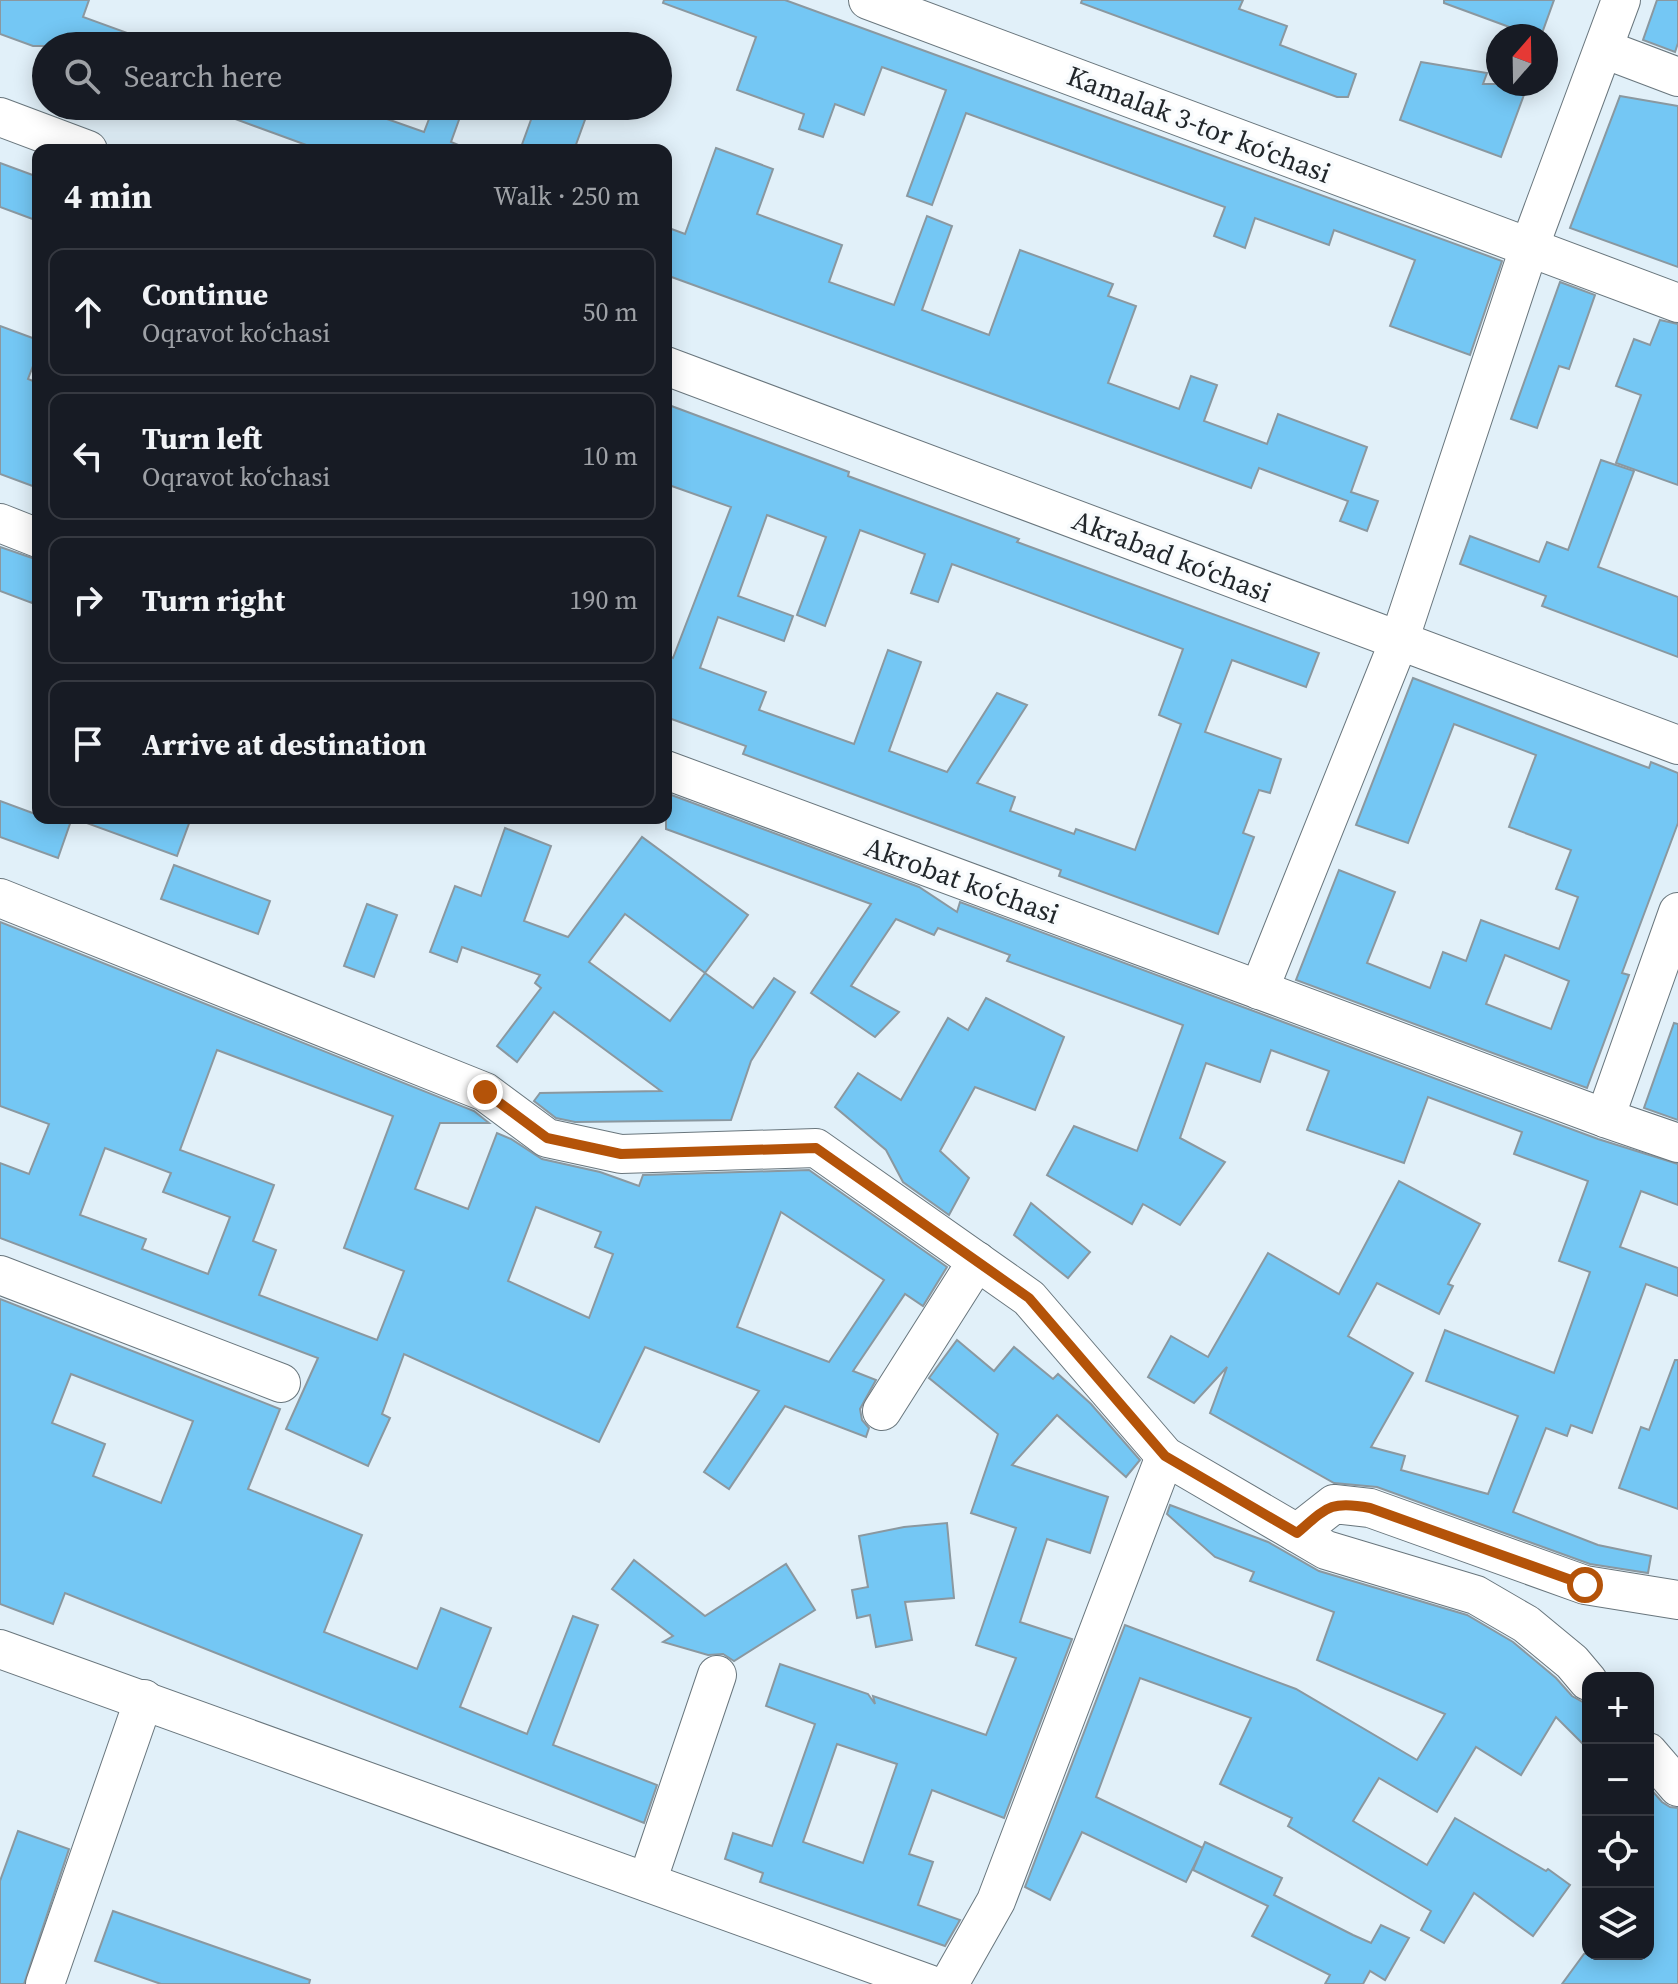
<!DOCTYPE html>
<meta charset="utf-8">
<style>
body{margin:0;font-family:"Source Serif 4",serif;background:#20242c;color:#f1f3f6}
.controls{position:absolute;right:24px;bottom:24px;display:grid;overflow:hidden;border-radius:16px;box-shadow:0 4px 20px #0003}
.controls button{width:72px;height:72px;display:grid;place-items:center;padding:0;border:0;border-bottom:2px solid #363941;background:#171b24;color:#f1f3f6;font:40px sans-serif}
.compass{position:absolute;left:1486px;top:24px;width:72px;height:72px;border-radius:50%;background:#171b24;box-shadow:0 4px 20px #0003;rotate:20deg}
.stop{position:absolute;width:24px;height:24px;margin:-18px;border:6px solid #b45309;border-radius:50%;background:#fff}
.stop.end{background:#b45309;border-color:#fff;box-shadow:0 2px 8px #0008}
.list{margin:0;padding:0;list-style:none}
h2{display:flex;justify-content:space-between;align-items:center;height:104px;margin:0;padding:0 32px;font-size:34px}
h2 small{font-size:26px;font-weight:400;color:#9ea1a6}
.list li{display:grid;grid-template-columns:52px 1fr auto;gap:24px;align-items:center;box-sizing:border-box;height:128px;margin:0 16px 16px;padding:0 16px;border:2px solid #363941;border-radius:16px}
.list b{display:block;font-size:30px;white-space:nowrap}
.list p{margin:0;font-size:26px;white-space:nowrap;color:#9ea1a6}
.list em{font-size:26px;font-style:normal;color:#9ea1a6}
.icon{flex:none;width:44px;height:44px;fill:none;stroke:currentColor;stroke-width:2;stroke-linecap:round;stroke-linejoin:round}
.map{position:relative;flex:none;width:1678px;height:1984px;overflow:hidden}
.search{position:absolute;background:#171b24;box-shadow:0 4px 20px #0003;left:32px;top:32px;width:640px;height:88px;display:flex;align-items:center;gap:20px;box-sizing:border-box;padding:0 28px;border-radius:44px;color:#9ea1a6;font-size:30px}
.panel{position:absolute;background:#171b24;box-shadow:0 4px 20px #0003;left:32px;top:144px;width:640px;height:680px;border-radius:16px}
.map>svg:first-child{display:block}
</style>
<div class="map">
<svg width="1678" height="1984" viewBox="0 0 1678 1984">
<rect width="100%" height="100%" fill="#e1f0f9"/>
<g fill="#74c7f4" stroke="#8a98a0" stroke-width="2" fill-rule="evenodd">
<path d="M 0,0 L 89,0 L 83,17 L 155,43 L 154,46 L 33,46 L 0,34 Z"/>
<path d="M 664,0 L 785,0 L 1502,261 L 1470,355 L 1390,326 L 1415,260 L 1334,230 L 1329,245 L 1255,218 L 1245,248 L 1214,236 L 1225,207 L 966,113 L 932,205 L 907,196 L 946,90 L 882,67 L 864,115 L 835,104 L 823,137 L 799,129 L 804,114 L 737,90 L 756,37 L 663,3 Z"/>
<path d="M 1082,0 L 1243,0 L 1239,9 L 1287,26 L 1280,45 L 1356,74 L 1348,97 L 1337,97 L 1081,3 Z"/>
<path d="M 1444,0 L 1554,0 L 1541,36 L 1534,36 L 1444,3 Z"/>
<path d="M 1657,0 L 1678,0 L 1678,43 L 1675,52 L 1643,40 Z"/>
<path d="M 1421,62 L 1487,73 L 1483,84 L 1528,84 L 1501,157 L 1400,120 Z"/>
<path d="M 1620,96 L 1678,106 L 1678,267 L 1570,228 Z"/>
<path d="M 209,106 L 372,106 L 370,113 L 424,132 L 434,106 L 464,106 L 451,142 L 463,147 L 463,150 L 320,150 L 208,109 Z"/>
<path d="M 536,106 L 590,106 L 574,150 L 520,150 Z"/>
<path d="M 716,148 L 773,169 L 757,214 L 842,245 L 829,282 L 894,305 L 927,216 L 952,226 L 922,310 L 989,335 L 1020,250 L 1113,284 L 1108,296 L 1136,306 L 1108,383 L 1179,409 L 1191,376 L 1217,385 L 1204,421 L 1267,444 L 1278,414 L 1367,447 L 1351,492 L 1378,501 L 1367,531 L 1340,521 L 1348,501 L 1259,468 L 1251,488 L 666,275 L 666,227 L 685,234 Z"/>
<path d="M 0,163 L 38,177 L 38,221 L 0,207 Z"/>
<path d="M 1560,282 L 1595,295 L 1569,369 L 1559,366 L 1537,428 L 1511,419 Z"/>
<path d="M 1660,320 L 1678,324 L 1678,485 L 1616,463 L 1641,395 L 1616,386 L 1634,339 L 1650,345 Z"/>
<path d="M 0,326 L 38,340 L 38,353 L 28,379 L 38,383 L 38,488 L 0,474 Z"/>
<path d="M 666,404 L 849,472 L 848,476 L 1019,539 L 1017,542 L 1319,653 L 1306,687 L 1232,660 L 1205,732 L 1281,759 L 1270,793 L 1259,790 L 1243,833 L 1254,837 L 1218,934 L 1059,876 L 1061,870 L 743,754 L 746,746 L 666,717 L 666,655 L 673,658 L 731,507 L 666,484 ZM 767,515 L 826,537 L 797,615 L 825,626 L 860,530 L 925,554 L 911,593 L 938,602 L 952,564 L 1183,649 L 1159,715 L 1181,724 L 1135,850 L 1076,829 L 1074,834 L 1010,811 L 1015,797 L 977,783 L 1027,705 L 997,693 L 947,772 L 889,751 L 921,662 L 888,650 L 854,744 L 759,710 L 766,692 L 700,668 L 718,617 L 784,641 L 793,616 L 738,596 Z"/>
<path d="M 1601,460 L 1634,471 L 1598,567 L 1678,597 L 1678,657 L 1542,606 L 1546,596 L 1460,564 L 1470,536 L 1539,562 L 1547,542 L 1568,550 Z"/>
<path d="M 0,547 L 38,560 L 38,585 L 32,603 L 0,591 Z"/>
<path d="M 1413,678 L 1649,768 L 1651,762 L 1678,773 L 1678,823 L 1622,973 L 1629,975 L 1587,1088 L 1296,980 L 1339,870 L 1395,892 L 1367,963 L 1430,988 L 1443,952 L 1466,961 L 1481,920 L 1559,949 L 1578,897 L 1556,889 L 1571,850 L 1509,827 L 1536,755 L 1454,724 L 1408,843 L 1356,825 ZM 1505,955 L 1569,981 L 1551,1029 L 1486,1004 Z"/>
<path d="M 666,793 L 919,887 L 957,912 L 960,902 L 1598,1139 L 1678,1164 L 1678,1205 L 1641,1191 L 1620,1247 L 1678,1268 L 1678,1296 L 1646,1284 L 1592,1433 L 1571,1425 L 1567,1436 L 1546,1428 L 1513,1512 L 1598,1545 L 1651,1556 L 1648,1573 L 1590,1564 L 1377,1487 L 1334,1483 L 1210,1413 L 1227,1367 L 1194,1403 L 1148,1377 L 1171,1336 L 1208,1357 L 1268,1253 L 1339,1294 L 1399,1181 L 1480,1224 L 1448,1284 L 1453,1286 L 1439,1314 L 1377,1283 L 1348,1336 L 1413,1373 L 1371,1447 L 1405,1456 L 1401,1470 L 1488,1494 L 1518,1416 L 1426,1381 L 1445,1330 L 1554,1373 L 1590,1272 L 1559,1261 L 1588,1181 L 1514,1154 L 1522,1132 L 1428,1097 L 1404,1163 L 1307,1130 L 1329,1071 L 1271,1050 L 1260,1082 L 1206,1063 L 1180,1138 L 1225,1162 L 1180,1225 L 1143,1204 L 1132,1224 L 1047,1175 L 1074,1126 L 1137,1151 L 1183,1025 L 1007,961 L 1010,955 L 938,928 L 934,935 L 896,919 L 851,986 L 899,1012 L 875,1037 L 811,993 L 871,904 L 666,829 Z"/>
<path d="M 0,801 L 38,815 L 38,818 L 72,818 L 58,858 L 0,837 Z"/>
<path d="M 82,818 L 191,818 L 177,856 L 81,821 Z"/>
<path d="M 505,828 L 551,846 L 524,921 L 568,937 L 642,837 L 748,915 L 705,973 L 753,1008 L 774,978 L 795,992 L 751,1061 L 731,1120 L 575,1122 L 556,1118 L 534,1101 L 540,1093 L 661,1091 L 554,1012 L 517,1062 L 497,1046 L 541,988 L 535,983 L 540,975 L 462,947 L 457,962 L 430,952 L 455,886 L 481,896 ZM 625,914 L 705,973 L 670,1021 L 589,962 Z"/>
<path d="M 174,865 L 270,901 L 258,934 L 161,899 Z"/>
<path d="M 367,904 L 397,915 L 374,977 L 344,966 Z"/>
<path d="M 0,922 L 474,1111 L 489,1123 L 440,1123 L 415,1189 L 468,1209 L 497,1133 L 511,1139 L 542,1159 L 600,1172 L 639,1186 L 643,1175 L 809,1170 L 947,1267 L 923,1306 L 905,1294 L 853,1371 L 876,1380 L 860,1409 L 862,1420 L 869,1428 L 866,1437 L 785,1406 L 729,1489 L 704,1472 L 759,1391 L 645,1347 L 599,1442 L 404,1354 L 382,1414 L 390,1418 L 368,1466 L 286,1429 L 318,1358 L 0,1238 L 0,1163 L 29,1174 L 49,1124 L 0,1106 ZM 217,1050 L 393,1116 L 344,1248 L 404,1271 L 377,1340 L 259,1295 L 276,1250 L 253,1241 L 274,1185 L 180,1150 ZM 105,1148 L 171,1173 L 163,1192 L 230,1217 L 208,1274 L 142,1249 L 146,1239 L 80,1215 ZM 536,1207 L 601,1232 L 595,1247 L 613,1254 L 589,1318 L 508,1281 ZM 781,1212 L 884,1280 L 829,1362 L 737,1327 Z"/>
<path d="M 986,998 L 1064,1037 L 1035,1110 L 975,1087 L 940,1151 L 969,1178 L 949,1215 L 903,1182 L 886,1150 L 835,1107 L 858,1073 L 901,1100 L 948,1018 L 968,1030 Z"/>
<path d="M 1674,1023 L 1678,1024 L 1678,1120 L 1644,1108 Z"/>
<path d="M 1031,1203 L 1090,1252 L 1068,1278 L 1014,1235 Z"/>
<path d="M 0,1299 L 280,1409 L 248,1489 L 362,1535 L 324,1632 L 417,1669 L 441,1608 L 491,1628 L 460,1707 L 527,1734 L 573,1616 L 598,1625 L 553,1745 L 657,1785 L 644,1823 L 65,1593 L 53,1624 L 0,1604 ZM 71,1374 L 193,1421 L 161,1503 L 93,1476 L 105,1444 L 52,1423 Z"/>
<path d="M 957,1340 L 994,1371 L 1014,1347 L 1053,1379 L 1058,1374 L 1091,1404 L 1140,1460 L 1126,1477 L 1057,1415 L 1012,1465 L 1108,1497 L 1090,1553 L 1047,1539 L 1020,1622 L 1072,1639 L 1004,1818 L 932,1790 L 909,1854 L 933,1862 L 918,1905 L 960,1920 L 945,1946 L 760,1882 L 763,1873 L 725,1859 L 733,1833 L 772,1846 L 815,1724 L 766,1706 L 780,1664 L 868,1694 L 875,1704 L 873,1696 L 986,1735 L 1016,1658 L 976,1645 L 1016,1528 L 971,1513 L 998,1434 L 929,1378 ZM 837,1744 L 897,1764 L 863,1863 L 803,1842 Z"/>
<path d="M 1675,1360 L 1678,1360 L 1678,1509 L 1619,1488 L 1641,1427 L 1649,1430 Z"/>
<path d="M 1170,1505 L 1268,1542 L 1319,1571 L 1467,1615 L 1513,1642 L 1556,1678 L 1572,1696 L 1588,1705 L 1588,1749 L 1556,1717 L 1521,1775 L 1476,1747 L 1437,1812 L 1379,1778 L 1353,1821 L 1427,1865 L 1455,1818 L 1546,1871 L 1548,1869 L 1570,1885 L 1533,1936 L 1474,1893 L 1444,1943 L 1421,1930 L 1431,1911 L 1288,1826 L 1292,1818 L 1220,1784 L 1251,1718 L 1140,1678 L 1096,1797 L 1203,1848 L 1186,1882 L 1082,1832 L 1050,1900 L 1025,1887 L 1125,1625 L 1296,1689 L 1417,1760 L 1445,1714 L 1317,1660 L 1334,1612 L 1250,1581 L 1254,1572 L 1215,1557 L 1167,1514 Z"/>
<path d="M 947,1523 L 954,1598 L 905,1602 L 912,1640 L 876,1647 L 870,1615 L 857,1618 L 852,1590 L 868,1587 L 859,1536 L 904,1527 Z"/>
<path d="M 634,1560 L 705,1616 L 786,1564 L 815,1610 L 734,1661 L 723,1654 L 708,1655 L 663,1642 L 673,1636 L 612,1589 Z"/>
<path d="M 1648,1786 L 1662,1802 L 1670,1807 L 1678,1808 L 1678,1984 L 1562,1984 L 1584,1954 L 1648,1954 Z"/>
<path d="M 18,1831 L 69,1849 L 24,1984 L 0,1984 L 0,1881 Z"/>
<path d="M 1205,1842 L 1282,1878 L 1274,1895 L 1353,1935 L 1371,1943 L 1381,1925 L 1409,1938 L 1385,1980 L 1370,1971 L 1363,1984 L 1325,1984 L 1330,1975 L 1252,1936 L 1268,1906 L 1193,1870 Z"/>
<path d="M 113,1911 L 310,1980 L 309,1984 L 161,1984 L 95,1961 Z"/>
</g>
<g fill="none" stroke-linecap="round" stroke-linejoin="round">
<defs>
<g id="minor">
<path d="M 868,0 L 1678,303"/>
<path d="M 1604,49 L 1678,77"/>
<path d="M 0,117 L 88,150"/>
<path d="M 666,366 L 1678,745"/>
<path d="M 0,523 L 38,538"/>
<path d="M 666,770 L 1605,1118 L 1678,1143"/>
<path d="M 0,898 L 485,1092 L 547,1138 L 621,1154 L 816,1148 L 1029,1298 L 1165,1456 L 1326,1550 L 1476,1595 L 1526,1624 L 1572,1662 L 1588,1681"/>
<path d="M 1259,990 L 1399,641 L 1529,248 L 1621,0"/>
<path d="M 1605,1118 L 1678,912"/>
<path d="M 0,1275 L 281,1383"/>
<path d="M 882,1411 L 977,1261"/>
<path d="M 1297,1533 L 1334,1504 L 1370,1508 L 1585,1585 L 1678,1600"/>
<path d="M 0,1649 L 929,1984"/>
<path d="M 1648,1752 L 1678,1787"/>
<path d="M 647,1882 L 717,1675"/>
<path d="M 45,1984 L 144,1699"/>
<path d="M 949,1984 L 996,1901 L 1165,1456"/>
</g>
</defs>
<use href="#minor" stroke="#69767d" stroke-width="40"/>
<use href="#minor" stroke="#fff" stroke-width="38"/>
</g>
<g fill="none" stroke-linecap="round" stroke-linejoin="round">
<path stroke="#b45309" stroke-width="10" d="M 485,1092 L 547,1138 L 621,1154 L 816,1148 L 1029,1298 L 1165,1456 L 1297,1533 C 1326,1508 1330,1500 1370,1508 L 1585,1585"/>
</g>
<g text-anchor="middle" dominant-baseline="central" stroke-width="7" stroke-linejoin="round" paint-order="stroke">
<g font-size="28" fill="#22272b" stroke="#f8fbfd">
<text transform="translate(1199 124) rotate(21)">Kamalak 3-tor koʻchasi</text>
<text transform="translate(1172 556) rotate(21)">Akrabad koʻchasi</text>
<text transform="translate(962 880) rotate(20)">Akrobat koʻchasi</text>
</g>
</g>
</svg>
<div class="controls">
<button>+</button>
<button>−</button>
<button><svg class="icon" aria-label="locate" viewBox="0 0 24 24"><circle cx="12" cy="12" r="6"/><path d="M12 2v4M12 18v4M2 12h4M18 12h4"/></svg></button>
<button><svg class="icon" aria-label="layers" viewBox="0 0 24 24"><path d="M12 4l9 5-9 5-9-5zM3 14l9 5 9-5"/></svg></button>
</div>
<svg class="compass" viewBox="-18 -18 36 36"><path d="M0-13l5 13h-10z" fill="#e53935"/><path d="M0 13l5-13h-10z" fill="#9ea1a6"/></svg>
<div class="stop" style="left:1585px;top:1585px"></div>
<div class="stop end" style="left:485px;top:1092px"></div>
<div class="search"><svg class="icon" aria-label="search" viewBox="0 0 24 24"><circle cx="10" cy="10" r="6"/><path d="M15 15l6 6"/></svg>Search here</div>
<section class="panel">
<h2>4 min<small>Walk · 250 m</small></h2>
<ul class="list">
<li><svg class="icon" aria-label="ahead" viewBox="0 0 24 24"><path d="M12 20V5M6 11l6-6 6 6"/></svg><div><b>Continue</b><p>Oqravot koʻchasi</p></div><em>50 m</em></li>
<li><svg class="icon" aria-label="left" viewBox="0 0 24 24"><path d="M17 20v-9H6M10 6l-5 5 5 5"/></svg><div><b>Turn left</b><p>Oqravot koʻchasi</p></div><em>10 m</em></li>
<li><svg class="icon" aria-label="right" viewBox="0 0 24 24"><path d="M7 20v-9h11M14 6l5 5-5 5"/></svg><div><b>Turn right</b></div><em>190 m</em></li>
<li><svg class="icon" aria-label="arrive" viewBox="0 0 24 24"><path d="M6 21V4h12l-3 4 3 4H6"/></svg><div><b>Arrive at destination</b></div></li>
</ul>
</section>
</div>
